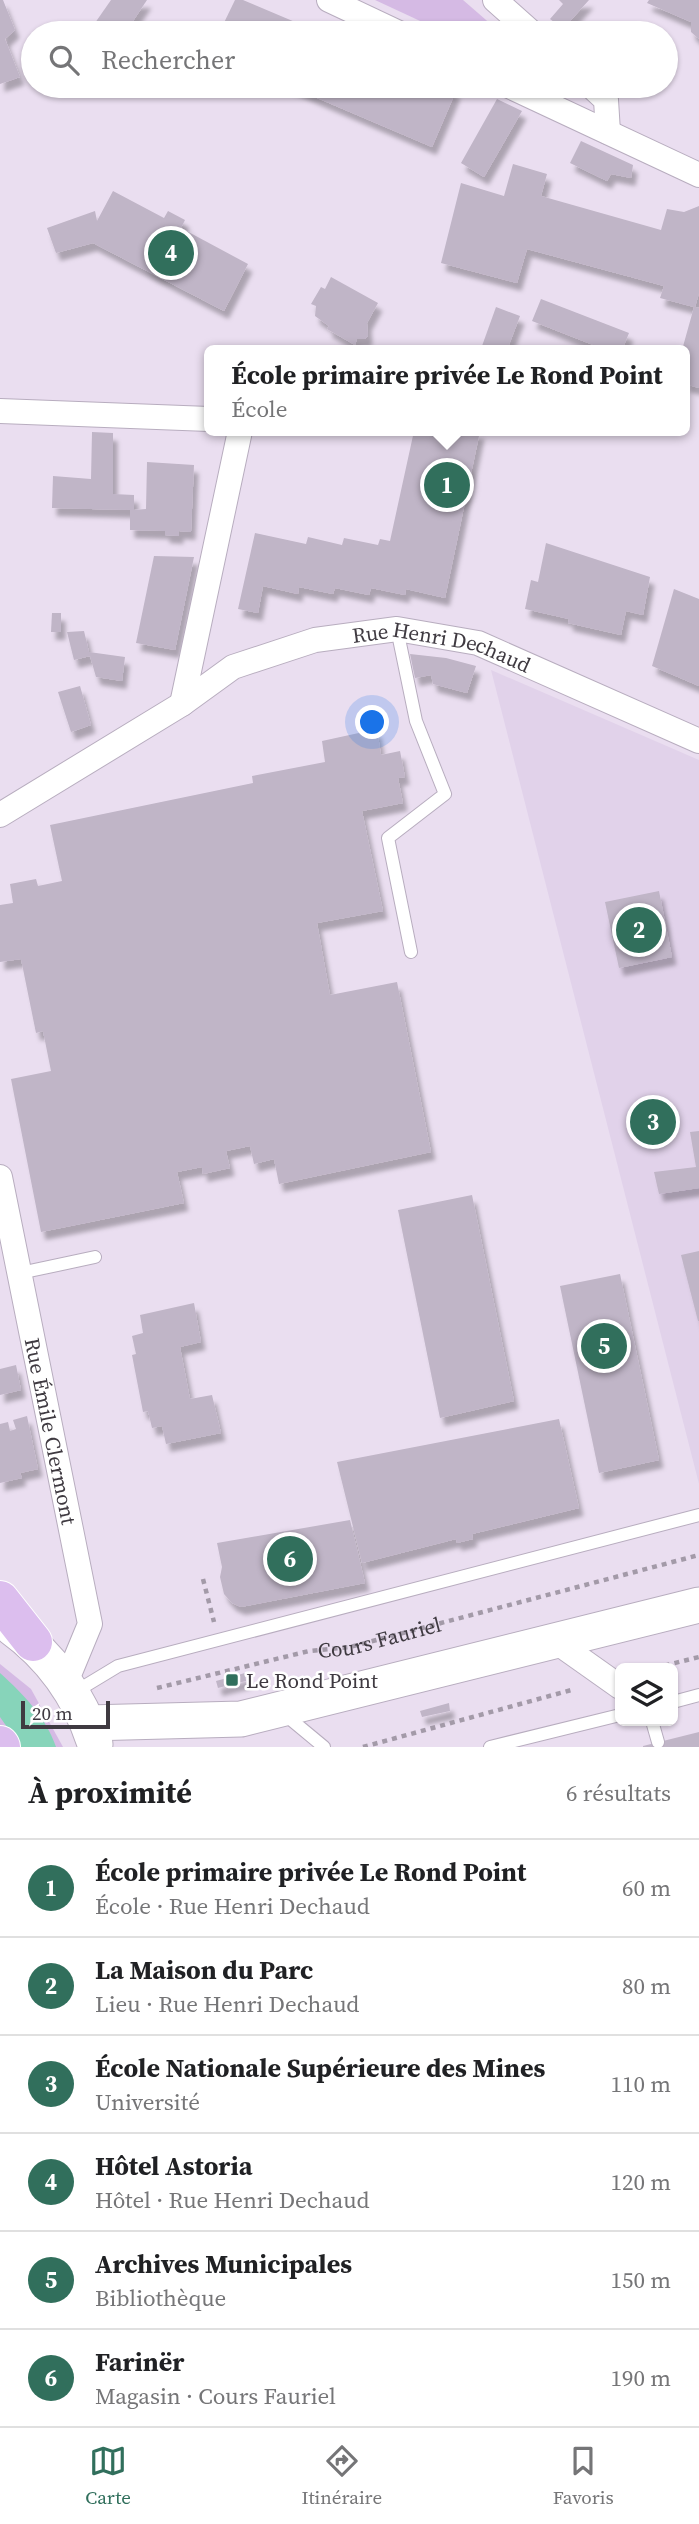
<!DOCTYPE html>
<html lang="fr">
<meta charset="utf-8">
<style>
body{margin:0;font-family:"Source Serif 4",serif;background:#f2f2f2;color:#202124}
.controls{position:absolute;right:21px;bottom:21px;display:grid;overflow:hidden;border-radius:10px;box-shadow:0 2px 5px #0004}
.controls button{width:63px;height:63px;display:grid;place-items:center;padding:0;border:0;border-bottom:2px solid #e0e0e0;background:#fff;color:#202124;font:35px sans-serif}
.scale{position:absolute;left:21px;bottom:18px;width:89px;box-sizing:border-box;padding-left:7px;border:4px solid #3f3a41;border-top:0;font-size:19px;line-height:24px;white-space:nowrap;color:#3f3a41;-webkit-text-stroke:5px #fff;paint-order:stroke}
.you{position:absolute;left:373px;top:723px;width:24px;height:24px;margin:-18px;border:5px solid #fff;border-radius:50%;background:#1a73e8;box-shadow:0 0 0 10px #1a73e833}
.badge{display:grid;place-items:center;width:46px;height:46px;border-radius:50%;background:#316f5c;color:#fff;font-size:23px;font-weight:700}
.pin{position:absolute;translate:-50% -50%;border:4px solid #fff;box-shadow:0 2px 7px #0006}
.popup{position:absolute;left:204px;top:345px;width:486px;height:91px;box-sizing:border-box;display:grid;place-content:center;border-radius:10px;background:#fff;filter:drop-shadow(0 2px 5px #0005);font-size:23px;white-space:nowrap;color:#757577}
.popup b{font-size:26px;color:#202124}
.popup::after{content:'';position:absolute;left:50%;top:100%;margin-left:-14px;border:14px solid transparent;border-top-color:#fff}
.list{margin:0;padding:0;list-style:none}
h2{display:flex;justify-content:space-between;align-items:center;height:91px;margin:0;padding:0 28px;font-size:30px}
h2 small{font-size:23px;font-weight:400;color:#757577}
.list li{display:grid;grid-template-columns:46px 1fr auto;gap:21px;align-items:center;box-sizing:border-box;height:98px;padding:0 28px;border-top:2px solid #e0e0e0}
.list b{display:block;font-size:26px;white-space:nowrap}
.list p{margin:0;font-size:23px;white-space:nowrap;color:#757577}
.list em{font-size:23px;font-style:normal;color:#757577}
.icon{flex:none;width:38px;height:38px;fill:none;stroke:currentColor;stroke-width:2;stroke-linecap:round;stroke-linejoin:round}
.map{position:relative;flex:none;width:699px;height:1747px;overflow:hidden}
.search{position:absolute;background:#fff;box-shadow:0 2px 5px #0004;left:21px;right:21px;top:21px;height:77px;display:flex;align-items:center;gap:18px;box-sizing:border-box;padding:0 24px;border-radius:38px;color:#757577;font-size:26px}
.sheet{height:679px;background:#fff}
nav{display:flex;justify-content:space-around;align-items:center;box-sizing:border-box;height:98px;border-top:2px solid #e0e0e0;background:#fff;font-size:19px;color:#757577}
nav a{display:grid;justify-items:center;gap:4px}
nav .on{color:#316f5c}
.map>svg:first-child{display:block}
</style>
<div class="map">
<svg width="699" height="1747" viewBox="0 0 699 1747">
<defs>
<filter id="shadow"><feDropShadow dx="4.5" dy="8" stdDeviation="2" flood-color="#0004"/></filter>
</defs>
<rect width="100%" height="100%" fill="#eadef0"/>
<path fill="#e1d2ea" d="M 491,670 L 699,760 L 699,1484 Z"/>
<g fill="#d5bae4">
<path d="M 375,0 L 463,0 L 501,33 L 446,33 Z"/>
<path d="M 0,1664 L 31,1689 L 63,1747 L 0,1747 Z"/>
</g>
<path fill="#87d4ba" d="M 0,1673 C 24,1695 45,1716 56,1747 L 21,1747 L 0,1717 Z"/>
<g fill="#c0b5c7" filter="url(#shadow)">
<path d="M 0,0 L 3,0 L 15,30 L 5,39 L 20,77 L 0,84 Z"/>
<path d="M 111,0 L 147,0 L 125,33 L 88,33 Z"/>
<path d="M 235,0 L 243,0 L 321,33 L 219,33 Z"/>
<path d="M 559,0 L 589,0 L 563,29 L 550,19 L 563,4 Z"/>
<path d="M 649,0 L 699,0 L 699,39 L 691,32 L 691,22 L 647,3 Z"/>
<path d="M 289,86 L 445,86 L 456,91 L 432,147 Z"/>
<path d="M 497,99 L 522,111 L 484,177 L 461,163 Z"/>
<path d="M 581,141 L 633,165 L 631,178 L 611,174 L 607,181 L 570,163 Z"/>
<path d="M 513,164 L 547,174 L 541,196 L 661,230 L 667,209 L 684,212 L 699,206 L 699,293 L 695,307 L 699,308 L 699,388 L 685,384 L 685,350 L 682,350 L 694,307 L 660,298 L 664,286 L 527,249 L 517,283 L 441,263 L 461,183 L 504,196 Z"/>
<path d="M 113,191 L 164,218 L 168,211 L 185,220 L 181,228 L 248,264 L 224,311 L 93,243 L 56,253 L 47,228 L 95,211 L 97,221 Z"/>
<path d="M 331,277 L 378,303 L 367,323 L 368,336 L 365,339 L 357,339 L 355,345 L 327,329 L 329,326 L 315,316 L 316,306 L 311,304 L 321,287 L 325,289 Z"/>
<path d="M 541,299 L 629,333 L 622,350 L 606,350 L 532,321 Z"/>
<path d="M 496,307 L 520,316 L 507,350 L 494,350 L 482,346 Z"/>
<path d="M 414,431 L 480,431 L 445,598 L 406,589 L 405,595 L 371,588 L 369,595 L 335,588 L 333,594 L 299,587 L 298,594 L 263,586 L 258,613 L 238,609 L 255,533 L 306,544 L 308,537 L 342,545 L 344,538 L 378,545 L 380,539 L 390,541 Z"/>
<path d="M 92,432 L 113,433 L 113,494 L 134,495 L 134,510 L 146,509 L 147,462 L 194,465 L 191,532 L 179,531 L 179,536 L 165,535 L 165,531 L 130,530 L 130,510 L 52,508 L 53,476 L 91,479 Z"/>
<path d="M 546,543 L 650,577 L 643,615 L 626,611 L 621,635 L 568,623 L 569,619 L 525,609 L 531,580 L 538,582 Z"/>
<path d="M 154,556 L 194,557 L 175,650 L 136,643 Z"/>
<path d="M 674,589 L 699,599 L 699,686 L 652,666 Z"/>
<path d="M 52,613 L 61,613 L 61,632 L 51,632 Z"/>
<path d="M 84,631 L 89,652 L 125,657 L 122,681 L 96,677 L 90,656 L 74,660 L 67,632 Z"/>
<path d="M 410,654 L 446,658 L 476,666 L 467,693 L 433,684 L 431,675 L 415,678 Z"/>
<path d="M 80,686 L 91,725 L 71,732 L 58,692 Z"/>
<path d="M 377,729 L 381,755 L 400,751 L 405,777 L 398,778 L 403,803 L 362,811 L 383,911 L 317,923 L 330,995 L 397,982 L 431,1152 L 279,1184 L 274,1159 L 254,1164 L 250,1146 L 226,1151 L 230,1168 L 203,1174 L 202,1167 L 177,1172 L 184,1203 L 41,1232 L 11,1079 L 51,1071 L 43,1031 L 36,1033 L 21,959 L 0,962 L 0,905 L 13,903 L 10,884 L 36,879 L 38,886 L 62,881 L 50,825 L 253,783 L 252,776 L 325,762 L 322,741 Z"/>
<path d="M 659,891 L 672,957 L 619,968 L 605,902 Z"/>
<path d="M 699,1131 L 699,1188 L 659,1194 L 654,1172 L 696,1167 L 690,1132 Z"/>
<path d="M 472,1195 L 514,1401 L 440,1418 L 398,1210 Z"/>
<path d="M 699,1251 L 699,1321 L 698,1321 L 681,1255 Z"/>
<path d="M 620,1274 L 659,1460 L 599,1473 L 560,1286 Z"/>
<path d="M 194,1303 L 201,1342 L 180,1347 L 190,1399 L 212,1395 L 221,1433 L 166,1444 L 162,1426 L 152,1428 L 148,1411 L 143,1412 L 132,1355 L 136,1354 L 132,1336 L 143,1333 L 140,1315 Z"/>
<path d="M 16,1365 L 21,1390 L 0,1395 L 0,1369 Z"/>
<path d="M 27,1416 L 38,1469 L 20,1473 L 22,1478 L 0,1483 L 0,1424 L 8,1422 L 10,1431 L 16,1429 L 13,1420 Z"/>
<path d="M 559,1419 L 579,1508 L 472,1534 L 473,1539 L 457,1543 L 456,1539 L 362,1563 L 337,1462 Z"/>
<path d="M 350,1520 L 365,1583 L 241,1607 L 232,1603 L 224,1594 L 220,1577 L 222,1567 L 217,1543 Z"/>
<path d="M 245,1673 L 246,1681 L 218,1688 L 216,1681 Z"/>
<path d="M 449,1703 L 450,1711 L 422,1717 L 420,1711 Z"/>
<path d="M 699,1732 L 699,1747 L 643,1747 L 643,1746 Z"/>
</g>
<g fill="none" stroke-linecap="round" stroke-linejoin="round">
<defs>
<g id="service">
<path d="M 397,629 L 416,721 L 445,794 L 388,838 L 411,952"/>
<path d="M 20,1273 L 95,1257"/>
<path d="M 75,1692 L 118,1666 L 699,1515"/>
<path d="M 673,1702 L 699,1695"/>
<path d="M 283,1713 L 324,1747"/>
<path d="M 652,1721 L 658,1742"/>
<path d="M 490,1747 L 620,1715"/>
</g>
<g id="minor">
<path d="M 329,0 L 399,33"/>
<path d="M 495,0 L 532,33"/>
<path d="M 509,86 L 699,175"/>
<path d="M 591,86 L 606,100 L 608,132"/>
<path d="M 0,411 L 209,419"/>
<path d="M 182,704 L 240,431"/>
<path id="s2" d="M 0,815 L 182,704 L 233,667 L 315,640 L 397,629 L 478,643 L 699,741"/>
<path id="s3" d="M 0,1177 L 90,1624 L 66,1682"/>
<path d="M 555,1641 L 620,1687"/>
</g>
<g id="secondary">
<path d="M 11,1627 C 51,1656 80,1697 95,1744"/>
<path d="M 88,1723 L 241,1719 L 699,1605"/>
</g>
<g id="trunk">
<path d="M 0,1600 L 33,1642"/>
<path d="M 0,1745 L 1,1747"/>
</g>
</defs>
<use href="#service" stroke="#b8adbf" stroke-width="14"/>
<use href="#minor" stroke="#b8adbf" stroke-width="26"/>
<use href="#secondary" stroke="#b8adbf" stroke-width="37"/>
<use href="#trunk" stroke="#fff" stroke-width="40"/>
<g stroke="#a39aa8" stroke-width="4.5" stroke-dasharray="5 5" stroke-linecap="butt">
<path d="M 203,1579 L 214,1622"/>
<path d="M 655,1668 L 699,1657"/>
<path id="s1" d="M 157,1688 L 309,1651 L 350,1647 L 699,1555"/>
<path d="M 363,1747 L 575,1689"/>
</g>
<use href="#service" stroke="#fff" stroke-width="12"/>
<use href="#minor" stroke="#fff" stroke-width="24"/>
<use href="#secondary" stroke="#fff" stroke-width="35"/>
<use href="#trunk" stroke="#dcbeee" stroke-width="38"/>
</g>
<rect fill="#316f5c" stroke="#fff" stroke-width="2.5" x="225" y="1673" width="14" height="14" rx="3.5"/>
<g text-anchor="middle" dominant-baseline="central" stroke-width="5" stroke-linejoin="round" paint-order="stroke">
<g font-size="21" fill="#3f3a41" stroke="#fff">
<text stroke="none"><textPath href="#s2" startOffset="492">Rue Henri Dechaud</textPath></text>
<text stroke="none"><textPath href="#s3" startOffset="259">Rue Émile Clermont</textPath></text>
<text stroke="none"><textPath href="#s1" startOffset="228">Cours Fauriel</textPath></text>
</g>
<g font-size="21" fill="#3f3a41" stroke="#fff" text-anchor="start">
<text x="246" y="1680">Le Rond Point</text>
</g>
</g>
</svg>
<div class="controls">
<button><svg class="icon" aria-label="layers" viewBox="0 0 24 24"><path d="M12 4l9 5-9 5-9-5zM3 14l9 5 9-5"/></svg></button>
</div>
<div class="scale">20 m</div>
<div class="you"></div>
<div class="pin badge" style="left:447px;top:485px">1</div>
<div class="popup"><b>École primaire privée Le Rond Point</b>École</div>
<div class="pin badge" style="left:639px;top:930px">2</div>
<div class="pin badge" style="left:653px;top:1122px">3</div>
<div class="pin badge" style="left:171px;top:253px">4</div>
<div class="pin badge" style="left:604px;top:1346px">5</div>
<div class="pin badge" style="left:290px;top:1559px">6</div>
<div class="search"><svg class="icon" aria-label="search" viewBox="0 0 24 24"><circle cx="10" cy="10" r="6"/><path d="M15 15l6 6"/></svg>Rechercher</div>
</div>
<section class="sheet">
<h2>À proximité<small>6 résultats</small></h2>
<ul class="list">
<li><span class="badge">1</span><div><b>École primaire privée Le Rond Point</b><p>École · Rue Henri Dechaud</p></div><em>60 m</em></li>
<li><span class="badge">2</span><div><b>La Maison du Parc</b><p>Lieu · Rue Henri Dechaud</p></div><em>80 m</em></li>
<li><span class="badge">3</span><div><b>École Nationale Supérieure des Mines</b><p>Université</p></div><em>110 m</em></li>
<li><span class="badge">4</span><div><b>Hôtel Astoria</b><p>Hôtel · Rue Henri Dechaud</p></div><em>120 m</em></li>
<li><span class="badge">5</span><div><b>Archives Municipales</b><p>Bibliothèque</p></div><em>150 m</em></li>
<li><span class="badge">6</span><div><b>Farinër</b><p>Magasin · Cours Fauriel</p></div><em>190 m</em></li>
</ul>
</section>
<nav>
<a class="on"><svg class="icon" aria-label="map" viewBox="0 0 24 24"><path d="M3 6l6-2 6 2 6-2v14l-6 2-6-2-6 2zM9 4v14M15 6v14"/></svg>Carte</a>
<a><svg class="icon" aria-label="directions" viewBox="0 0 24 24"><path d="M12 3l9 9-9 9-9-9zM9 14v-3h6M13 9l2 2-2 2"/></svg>Itinéraire</a>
<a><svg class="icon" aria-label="saved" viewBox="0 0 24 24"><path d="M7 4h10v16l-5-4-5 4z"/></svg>Favoris</a>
</nav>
